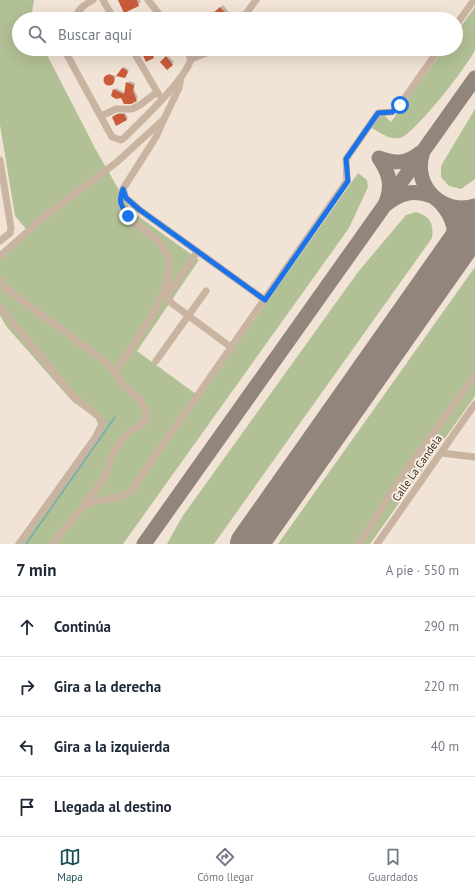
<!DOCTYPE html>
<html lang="es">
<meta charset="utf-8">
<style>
body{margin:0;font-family:"PT Sans",sans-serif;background:#f2f2f3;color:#1f2937}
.stop{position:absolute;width:12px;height:12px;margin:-9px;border:3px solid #1a73e8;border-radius:50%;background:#fff}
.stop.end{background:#1a73e8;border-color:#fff;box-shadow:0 1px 4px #0008}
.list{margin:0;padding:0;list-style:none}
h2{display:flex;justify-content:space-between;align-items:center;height:52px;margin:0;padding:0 16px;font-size:17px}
h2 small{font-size:13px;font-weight:400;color:#747a83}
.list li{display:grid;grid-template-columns:26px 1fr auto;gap:12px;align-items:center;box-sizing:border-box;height:60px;padding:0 16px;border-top:1px solid #e0e1e3}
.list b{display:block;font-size:15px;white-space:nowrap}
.list em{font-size:13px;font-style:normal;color:#747a83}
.icon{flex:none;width:22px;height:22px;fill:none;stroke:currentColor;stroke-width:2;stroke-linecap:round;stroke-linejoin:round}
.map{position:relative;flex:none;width:475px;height:544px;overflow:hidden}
.search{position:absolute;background:#fff;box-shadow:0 4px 16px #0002;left:12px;right:12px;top:12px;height:44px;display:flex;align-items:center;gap:10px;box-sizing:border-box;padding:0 14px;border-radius:22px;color:#747a83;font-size:15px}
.sheet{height:292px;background:#fff}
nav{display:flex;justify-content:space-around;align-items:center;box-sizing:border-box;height:56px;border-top:1px solid #e0e1e3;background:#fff;font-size:11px;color:#747a83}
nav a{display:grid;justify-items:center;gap:2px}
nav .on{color:#195255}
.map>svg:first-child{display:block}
</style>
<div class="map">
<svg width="475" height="544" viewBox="0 0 475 544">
<rect width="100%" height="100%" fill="#f1e3d5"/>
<g fill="#b2c095">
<path d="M 0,0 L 34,0 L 31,19 L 19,19 L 19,49 L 44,49 L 96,150 L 131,211 L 199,260 L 137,351 L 200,397 L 358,173 L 367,180 L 368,187 L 349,228 L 123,544 L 15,544 L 99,427 L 96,418 L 73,402 L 6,326 L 0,315 L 0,254 L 26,229 L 15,216 L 0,125 Z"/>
<path d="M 475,7 C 475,16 475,43 475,50 C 469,64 414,135 400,138 C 389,140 381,133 372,128 L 373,123 L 380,115 L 384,115 L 391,122 L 444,49 L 456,49 L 456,33 Z"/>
<path d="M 475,109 L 475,179 L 461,189 L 449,186 L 441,177 L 441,166 Z"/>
<path d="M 416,212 C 430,216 434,224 432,238 L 214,544 L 167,544 L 182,517 L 358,272 L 406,215 Z"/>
<path d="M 475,267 L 475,396 L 370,544 L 278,544 Z"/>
</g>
<g fill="#0003">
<path d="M 119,0 L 140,0 L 141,2 L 125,12 Z"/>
<path d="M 223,5 L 234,18 L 233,19 L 217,19 L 213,14 Z"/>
<path d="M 141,49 L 153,49 L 156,55 L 153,57 Z"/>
<path d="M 168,56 L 174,62 L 167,69 L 161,62 Z"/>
<path d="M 124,67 L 129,70 L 125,77 L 122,69 Z"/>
<path d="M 109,74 L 116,76 L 112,85 L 105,82 L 105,79 Z"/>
<path d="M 129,81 L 135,83 L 134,89 L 138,98 L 131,103 L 114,90 L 116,88 L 125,93 Z"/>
<path d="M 119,113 L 125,113 L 128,118 L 127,119 L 113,117 Z"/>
</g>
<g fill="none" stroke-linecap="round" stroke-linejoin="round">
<path stroke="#73adaf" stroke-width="1.5" d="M 26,544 L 115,417"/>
<g stroke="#92867c" stroke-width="15">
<path d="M 420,153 C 407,164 394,164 379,158 C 390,174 393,187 385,205 C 400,193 413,189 432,196"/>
<path d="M 422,155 C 413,187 443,216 475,206"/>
<path d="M 440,202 C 455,218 456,232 454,253"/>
<path d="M 144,544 L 475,78"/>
</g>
<path stroke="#92867c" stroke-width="38" d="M 249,544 L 475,223"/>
</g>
<g fill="#ca5b3a">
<path d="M 118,0 L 137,0 L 139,6 L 124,13 Z"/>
<path d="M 220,7 L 231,19 L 216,19 L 212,14 Z"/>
<path d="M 140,49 L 150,49 L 154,58 L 146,62 Z"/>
<path d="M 166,56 L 173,65 L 167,70 L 160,62 Z"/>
<path d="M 122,68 L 125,69 L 128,72 L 125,78 L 116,76 Z"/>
<circle cx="109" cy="80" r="5.5"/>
<path d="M 126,82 L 134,85 L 133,91 L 137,101 L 131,104 L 124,104 L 121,98 L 116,99 L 111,96 L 113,89 L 124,94 Z"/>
<path d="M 117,114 L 124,114 L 127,120 L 116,126 L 112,117 Z"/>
</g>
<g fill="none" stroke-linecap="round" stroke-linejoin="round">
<g stroke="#c9b3a1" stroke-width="7">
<path d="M 103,0 L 114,19"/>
<path d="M 148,0 L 163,19"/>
<path d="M 75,19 C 78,9 84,5 93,0"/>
<path d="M 242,19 L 256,0"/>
<path d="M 456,25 L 474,0"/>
<path d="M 66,49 L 66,53 L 112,137 L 121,140 L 125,137 C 142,120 185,80 191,59 L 186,49"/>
<path d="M 132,49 L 159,95"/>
<path d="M 191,59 L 217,49"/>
<path d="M 101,116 L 116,109 L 132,109 L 140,105 L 157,92"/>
<path d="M 0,160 L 11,228 L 10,233 L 0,241"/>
<path d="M 123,189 L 126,198 L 140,210 L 265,300"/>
<path d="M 197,252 L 169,293 L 170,302 L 232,348"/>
<path d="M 0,256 L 44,217 L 117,162 L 164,119 L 179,88 L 181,77"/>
<path d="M 0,280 L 2,285 L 17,297 L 107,363 L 122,383 L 140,400 L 145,409 L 147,417 L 144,423 L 130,431 L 120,442 L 112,455 L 104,479 L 84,505"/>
<path d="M 0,307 L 73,396 L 99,417 L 102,424 L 95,438 L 19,544"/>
<path d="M 156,361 L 206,291"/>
<path d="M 115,372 C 131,348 175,289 169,260 C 163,229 110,225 123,189 L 156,137 L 164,119"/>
<path d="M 441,453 L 475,457"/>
<path d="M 52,544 L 83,507 C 97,497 116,502 130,492 L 347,181 L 346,159 L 378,113 L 392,112 L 397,109 L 439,49"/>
<path d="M 359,544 L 405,472 L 475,375"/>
<path d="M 377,544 L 475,404"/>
</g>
</g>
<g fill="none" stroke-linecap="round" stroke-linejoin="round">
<path stroke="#1a73e8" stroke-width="5" d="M 128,216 C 121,206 118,201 123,189 L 126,198 L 140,210 L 265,300 L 348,181 L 346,159 L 378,113 L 392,112 L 400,105"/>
</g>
<g text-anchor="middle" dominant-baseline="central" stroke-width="4" stroke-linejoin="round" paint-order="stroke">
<g font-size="11" fill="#332824" stroke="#f9eee1">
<text transform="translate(417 468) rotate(-55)">Calle La Candela</text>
</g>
</g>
</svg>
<div class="stop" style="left:400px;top:105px"></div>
<div class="stop end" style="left:128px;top:216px"></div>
<div class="search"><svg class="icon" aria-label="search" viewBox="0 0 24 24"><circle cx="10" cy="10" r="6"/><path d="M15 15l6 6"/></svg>Buscar aquí</div>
</div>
<section class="sheet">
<h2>7 min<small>A pie · 550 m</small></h2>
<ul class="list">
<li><svg class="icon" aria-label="ahead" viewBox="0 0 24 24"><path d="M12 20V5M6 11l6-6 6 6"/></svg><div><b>Continúa</b></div><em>290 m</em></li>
<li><svg class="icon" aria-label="right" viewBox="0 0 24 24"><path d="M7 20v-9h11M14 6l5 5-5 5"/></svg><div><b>Gira a la derecha</b></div><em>220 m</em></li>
<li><svg class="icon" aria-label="left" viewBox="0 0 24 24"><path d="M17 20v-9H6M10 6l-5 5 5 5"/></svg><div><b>Gira a la izquierda</b></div><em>40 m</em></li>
<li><svg class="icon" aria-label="arrive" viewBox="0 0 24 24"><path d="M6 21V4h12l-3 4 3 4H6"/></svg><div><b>Llegada al destino</b></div></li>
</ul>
</section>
<nav>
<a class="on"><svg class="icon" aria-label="map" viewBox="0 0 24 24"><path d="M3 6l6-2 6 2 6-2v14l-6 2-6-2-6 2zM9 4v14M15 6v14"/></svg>Mapa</a>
<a><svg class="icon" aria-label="directions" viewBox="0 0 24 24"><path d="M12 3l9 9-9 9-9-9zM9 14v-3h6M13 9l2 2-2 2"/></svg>Cómo llegar</a>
<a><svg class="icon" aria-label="saved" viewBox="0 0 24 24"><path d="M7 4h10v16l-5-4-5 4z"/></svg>Guardados</a>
</nav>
